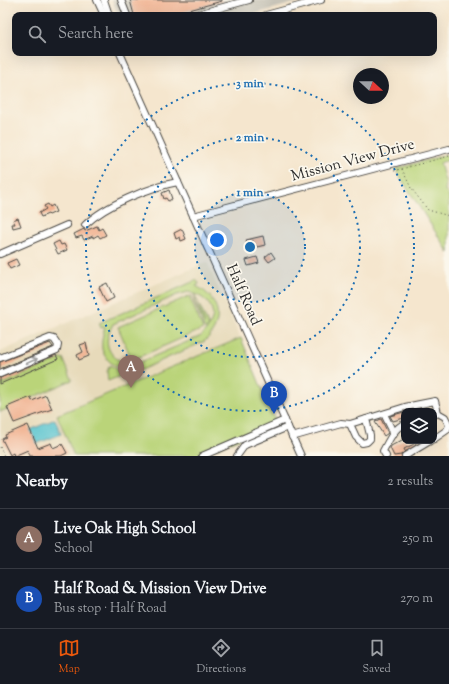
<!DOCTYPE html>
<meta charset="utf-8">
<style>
body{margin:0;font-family:"Sorts Mill Goudy",serif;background:#20242c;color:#f1f3f6}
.controls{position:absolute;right:12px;bottom:12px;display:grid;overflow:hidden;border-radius:8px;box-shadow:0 4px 16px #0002}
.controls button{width:36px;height:36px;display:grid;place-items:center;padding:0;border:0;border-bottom:1px solid #363941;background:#171b24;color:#f1f3f6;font:20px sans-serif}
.compass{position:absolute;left:353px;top:68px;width:36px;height:36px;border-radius:50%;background:#171b24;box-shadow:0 4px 16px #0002;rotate:111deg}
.you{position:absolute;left:217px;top:240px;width:14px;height:14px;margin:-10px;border:3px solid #fff;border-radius:50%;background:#1a73e8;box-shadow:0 0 0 6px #1a73e833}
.badge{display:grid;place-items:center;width:26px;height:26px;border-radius:50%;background:#ea580c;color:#fff;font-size:13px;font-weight:700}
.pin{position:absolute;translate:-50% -33px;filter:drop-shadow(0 1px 2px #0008)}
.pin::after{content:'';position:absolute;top:21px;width:14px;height:12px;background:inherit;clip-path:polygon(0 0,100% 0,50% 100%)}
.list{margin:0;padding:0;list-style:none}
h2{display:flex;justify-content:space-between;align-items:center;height:52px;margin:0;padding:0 16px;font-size:17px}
h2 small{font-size:13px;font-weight:400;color:#9ea1a6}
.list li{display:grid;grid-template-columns:26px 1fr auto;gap:12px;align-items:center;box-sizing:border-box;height:60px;padding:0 16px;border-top:1px solid #363941}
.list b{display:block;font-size:15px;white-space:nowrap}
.list p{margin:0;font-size:13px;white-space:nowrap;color:#9ea1a6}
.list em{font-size:13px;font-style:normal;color:#9ea1a6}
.icon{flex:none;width:22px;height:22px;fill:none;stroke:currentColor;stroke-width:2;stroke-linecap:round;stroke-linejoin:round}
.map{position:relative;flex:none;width:449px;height:456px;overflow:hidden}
.search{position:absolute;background:#171b24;box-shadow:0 4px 16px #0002;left:12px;right:12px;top:12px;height:44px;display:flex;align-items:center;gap:10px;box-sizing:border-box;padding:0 14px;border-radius:8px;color:#9ea1a6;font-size:15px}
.sheet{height:172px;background:#171b24}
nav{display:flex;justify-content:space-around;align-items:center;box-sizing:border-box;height:56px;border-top:1px solid #363941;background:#171b24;font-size:11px;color:#9ea1a6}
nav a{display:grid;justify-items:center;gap:2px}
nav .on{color:#ea580c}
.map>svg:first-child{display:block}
</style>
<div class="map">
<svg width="449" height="456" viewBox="0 0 449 456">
<rect width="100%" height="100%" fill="#fbf7ec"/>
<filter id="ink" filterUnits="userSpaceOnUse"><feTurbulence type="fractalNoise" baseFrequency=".025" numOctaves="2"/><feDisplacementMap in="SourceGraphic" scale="8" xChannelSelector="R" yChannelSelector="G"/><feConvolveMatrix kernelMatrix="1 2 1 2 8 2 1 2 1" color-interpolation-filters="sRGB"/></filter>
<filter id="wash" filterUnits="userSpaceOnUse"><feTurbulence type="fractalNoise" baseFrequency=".012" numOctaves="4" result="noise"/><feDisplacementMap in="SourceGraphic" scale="16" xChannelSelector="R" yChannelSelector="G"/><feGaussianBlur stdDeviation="0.9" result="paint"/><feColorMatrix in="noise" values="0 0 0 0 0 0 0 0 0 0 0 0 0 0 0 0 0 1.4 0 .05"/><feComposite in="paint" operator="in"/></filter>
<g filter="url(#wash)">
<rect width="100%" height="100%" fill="#f5e6ce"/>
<path fill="#e7daba" d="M 207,262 L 278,424 L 203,456 L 0,456 L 0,352 Z"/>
<path fill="#c8c4b8" d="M 112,0 L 306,0 L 250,15 L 119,15 Z"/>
<g fill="#bad479" stroke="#728052" fill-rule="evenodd">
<path d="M 449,154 L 449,160 L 440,163 L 446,184 L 445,191 L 449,196 L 449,253 L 395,169 Z"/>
<path d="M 197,280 L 199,284 L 196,286 C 220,298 225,322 205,341 L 143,369 C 140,370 137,371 134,371 C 121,372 105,362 102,349 C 101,341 103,334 105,327 L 101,328 L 99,323 ZM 188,292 C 204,295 220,309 209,326 L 194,294 L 205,324 L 191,295 L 205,330 L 207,329 L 207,327 L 209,326 L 206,331 L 201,336 L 136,364 C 120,365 104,353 108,336 C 109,332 111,328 113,324 L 177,295 Z"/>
<path d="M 189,296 L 203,329 L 132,360 L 118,327 Z"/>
<path d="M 241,338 L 276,423 L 197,456 L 74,456 L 57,415 Z"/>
<path d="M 63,358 L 72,380 L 0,412 L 0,385 Z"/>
<path d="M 110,365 L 120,372 L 120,376 L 108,381 L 107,371 Z"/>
</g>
<path fill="#55c2ce" stroke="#40767c" d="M 55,419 L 61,434 L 36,444 L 30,430 Z"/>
<g id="blocks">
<g fill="#f1b18f">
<path d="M 130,0 L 222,0 L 222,1 L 171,15 L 134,15 Z"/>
<path d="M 169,190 L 172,199 L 168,201 L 166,198 L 164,199 L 162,193 Z"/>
<path d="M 48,204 L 50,207 L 53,205 L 56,212 L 49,215 L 48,214 L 41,217 L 39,213 L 46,209 L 44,206 Z"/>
<path d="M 18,218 L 21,226 L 13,228 L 12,224 L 15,224 L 13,220 Z"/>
<path d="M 97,226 L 99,230 L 102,228 L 106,235 L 100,238 L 98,235 L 93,238 L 93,236 L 84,240 L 82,236 L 76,238 L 74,234 L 84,229 L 85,231 Z"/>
<path d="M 182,229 L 186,239 L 181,241 L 180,237 L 176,239 L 174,233 Z"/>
<path d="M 263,236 L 265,245 L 257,247 L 252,240 L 255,247 L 248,249 L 246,240 Z"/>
<path d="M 59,241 L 61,245 L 64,244 L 67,250 L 58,254 L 53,244 Z"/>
<path d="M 271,252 L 275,258 L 269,262 L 265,257 Z"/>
<path d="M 257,257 L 259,263 L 248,266 L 246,260 Z"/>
<path d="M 16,259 L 19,265 L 10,269 L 7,263 Z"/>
<path d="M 107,283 L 114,298 L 106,302 L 99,287 Z"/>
<path d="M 50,343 L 53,347 L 0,369 L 0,362 Z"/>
<path d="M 86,343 L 89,356 L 79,360 L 77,355 L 83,352 L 80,345 Z"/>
<path d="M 56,355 L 58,359 L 0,384 L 0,378 Z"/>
<path d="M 46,395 L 52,409 L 14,423 L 7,407 L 31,397 L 32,401 Z"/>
<path d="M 404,412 L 404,418 L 393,421 L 390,416 Z"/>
<path d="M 381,419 L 388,433 L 384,436 L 375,422 Z"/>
<path d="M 28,425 L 38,448 L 51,443 L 53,448 L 62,444 L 67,453 L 61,456 L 30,456 L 28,450 L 14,456 L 13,453 L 10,455 L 2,439 L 6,437 L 5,435 Z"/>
<path d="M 404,439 L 404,441 L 420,441 L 404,449 L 405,451 L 401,455 L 394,456 L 390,448 L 391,446 Z"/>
</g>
</g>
</g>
<g filter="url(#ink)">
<use href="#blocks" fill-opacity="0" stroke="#494743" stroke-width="1"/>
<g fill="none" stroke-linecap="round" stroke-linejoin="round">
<defs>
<g id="minor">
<path d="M 97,0 L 104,15"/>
<path d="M 104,0 L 109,15"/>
<path d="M 121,0 L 127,15"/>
<path d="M 194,15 L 249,0"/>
<path d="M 266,15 L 321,0"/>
<path d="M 120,53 L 301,456"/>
<path d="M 193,216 L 449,149"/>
<path d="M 85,225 C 105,205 150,187 178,182"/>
<path d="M 0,254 L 67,225"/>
<path d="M 0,358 L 50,338 L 54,339 L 58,345 L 57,350 L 0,374"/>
<path d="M 384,414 L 394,434"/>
<path d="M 434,415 L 438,413 L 445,417 L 449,425 L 447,430 L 434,439"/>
<path d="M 366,419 L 370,435 L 370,439 L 367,442 L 362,443 L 356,437 L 350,424 L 405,407 L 435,401 L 438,413"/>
<path d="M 292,437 L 341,423 L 350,424"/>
<path d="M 202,456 L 285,420"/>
<path d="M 237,456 L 245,445 L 288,427"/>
<path d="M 386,456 L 383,451 C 388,442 394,428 404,424"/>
<path d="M 405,456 L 430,441"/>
</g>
</defs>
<use href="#minor" stroke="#494743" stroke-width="8"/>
<g stroke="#494743" stroke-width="1" stroke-dasharray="1 3" stroke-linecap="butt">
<path d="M 402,169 L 411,188 L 428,210 L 449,216"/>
<path d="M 394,171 L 449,156"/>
<path d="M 0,447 L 4,456"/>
</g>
<use href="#minor" stroke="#fff" stroke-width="6"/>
</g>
<defs><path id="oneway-shaft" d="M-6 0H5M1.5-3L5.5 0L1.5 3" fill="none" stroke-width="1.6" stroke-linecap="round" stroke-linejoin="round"/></defs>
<use stroke="#a0a0a0" href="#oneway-shaft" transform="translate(32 361) rotate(-24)"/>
</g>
<circle cx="250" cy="247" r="55" fill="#1f6fb2" fill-opacity=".12"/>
<g fill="none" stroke="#1f6fb2" stroke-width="2" stroke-dasharray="2 4">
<circle cx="250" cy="247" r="55"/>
<circle cx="250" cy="247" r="110"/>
<circle cx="250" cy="247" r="164"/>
</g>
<g text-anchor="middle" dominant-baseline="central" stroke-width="3.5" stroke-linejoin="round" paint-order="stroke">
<g font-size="15" fill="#2b2b2b" stroke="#fbf7ec">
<text transform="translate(353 161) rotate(-15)">Mission View Drive</text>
<text transform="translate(243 295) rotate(66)">Half Road</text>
</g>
</g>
<circle cx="250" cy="247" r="6" fill="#1f6fb2" stroke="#fbf7ec" stroke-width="2"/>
<g font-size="12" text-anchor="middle" font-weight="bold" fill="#1f6fb2" stroke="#fbf7ec" stroke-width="3.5" stroke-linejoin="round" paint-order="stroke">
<text x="250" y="87">3 min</text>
<text x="250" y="141">2 min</text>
<text x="250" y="196">1 min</text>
</g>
</svg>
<div class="controls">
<button><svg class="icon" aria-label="layers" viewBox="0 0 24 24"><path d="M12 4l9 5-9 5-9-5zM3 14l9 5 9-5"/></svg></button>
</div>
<svg class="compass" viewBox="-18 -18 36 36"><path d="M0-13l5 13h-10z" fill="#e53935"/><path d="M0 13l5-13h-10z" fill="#9ea1a6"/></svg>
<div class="you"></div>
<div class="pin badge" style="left:131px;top:388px;background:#8d6e63">A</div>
<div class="pin badge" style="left:274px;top:414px;background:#1a4fb4">B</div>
<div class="search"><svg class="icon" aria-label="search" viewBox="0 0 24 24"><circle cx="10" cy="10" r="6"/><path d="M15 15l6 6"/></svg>Search here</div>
</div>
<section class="sheet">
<h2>Nearby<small>2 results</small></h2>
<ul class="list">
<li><span class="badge" style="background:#8d6e63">A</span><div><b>Live Oak High School</b><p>School</p></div><em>250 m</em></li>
<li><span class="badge" style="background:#1a4fb4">B</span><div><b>Half Road &amp; Mission View Drive</b><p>Bus stop · Half Road</p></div><em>270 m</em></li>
</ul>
</section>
<nav>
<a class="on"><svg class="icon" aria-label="map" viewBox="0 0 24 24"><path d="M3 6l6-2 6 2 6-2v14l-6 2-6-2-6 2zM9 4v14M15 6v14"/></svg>Map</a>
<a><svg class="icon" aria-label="directions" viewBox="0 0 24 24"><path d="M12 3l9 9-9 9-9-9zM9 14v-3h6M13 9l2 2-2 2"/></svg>Directions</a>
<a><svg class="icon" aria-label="saved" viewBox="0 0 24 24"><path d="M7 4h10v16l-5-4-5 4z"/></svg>Saved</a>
</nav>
